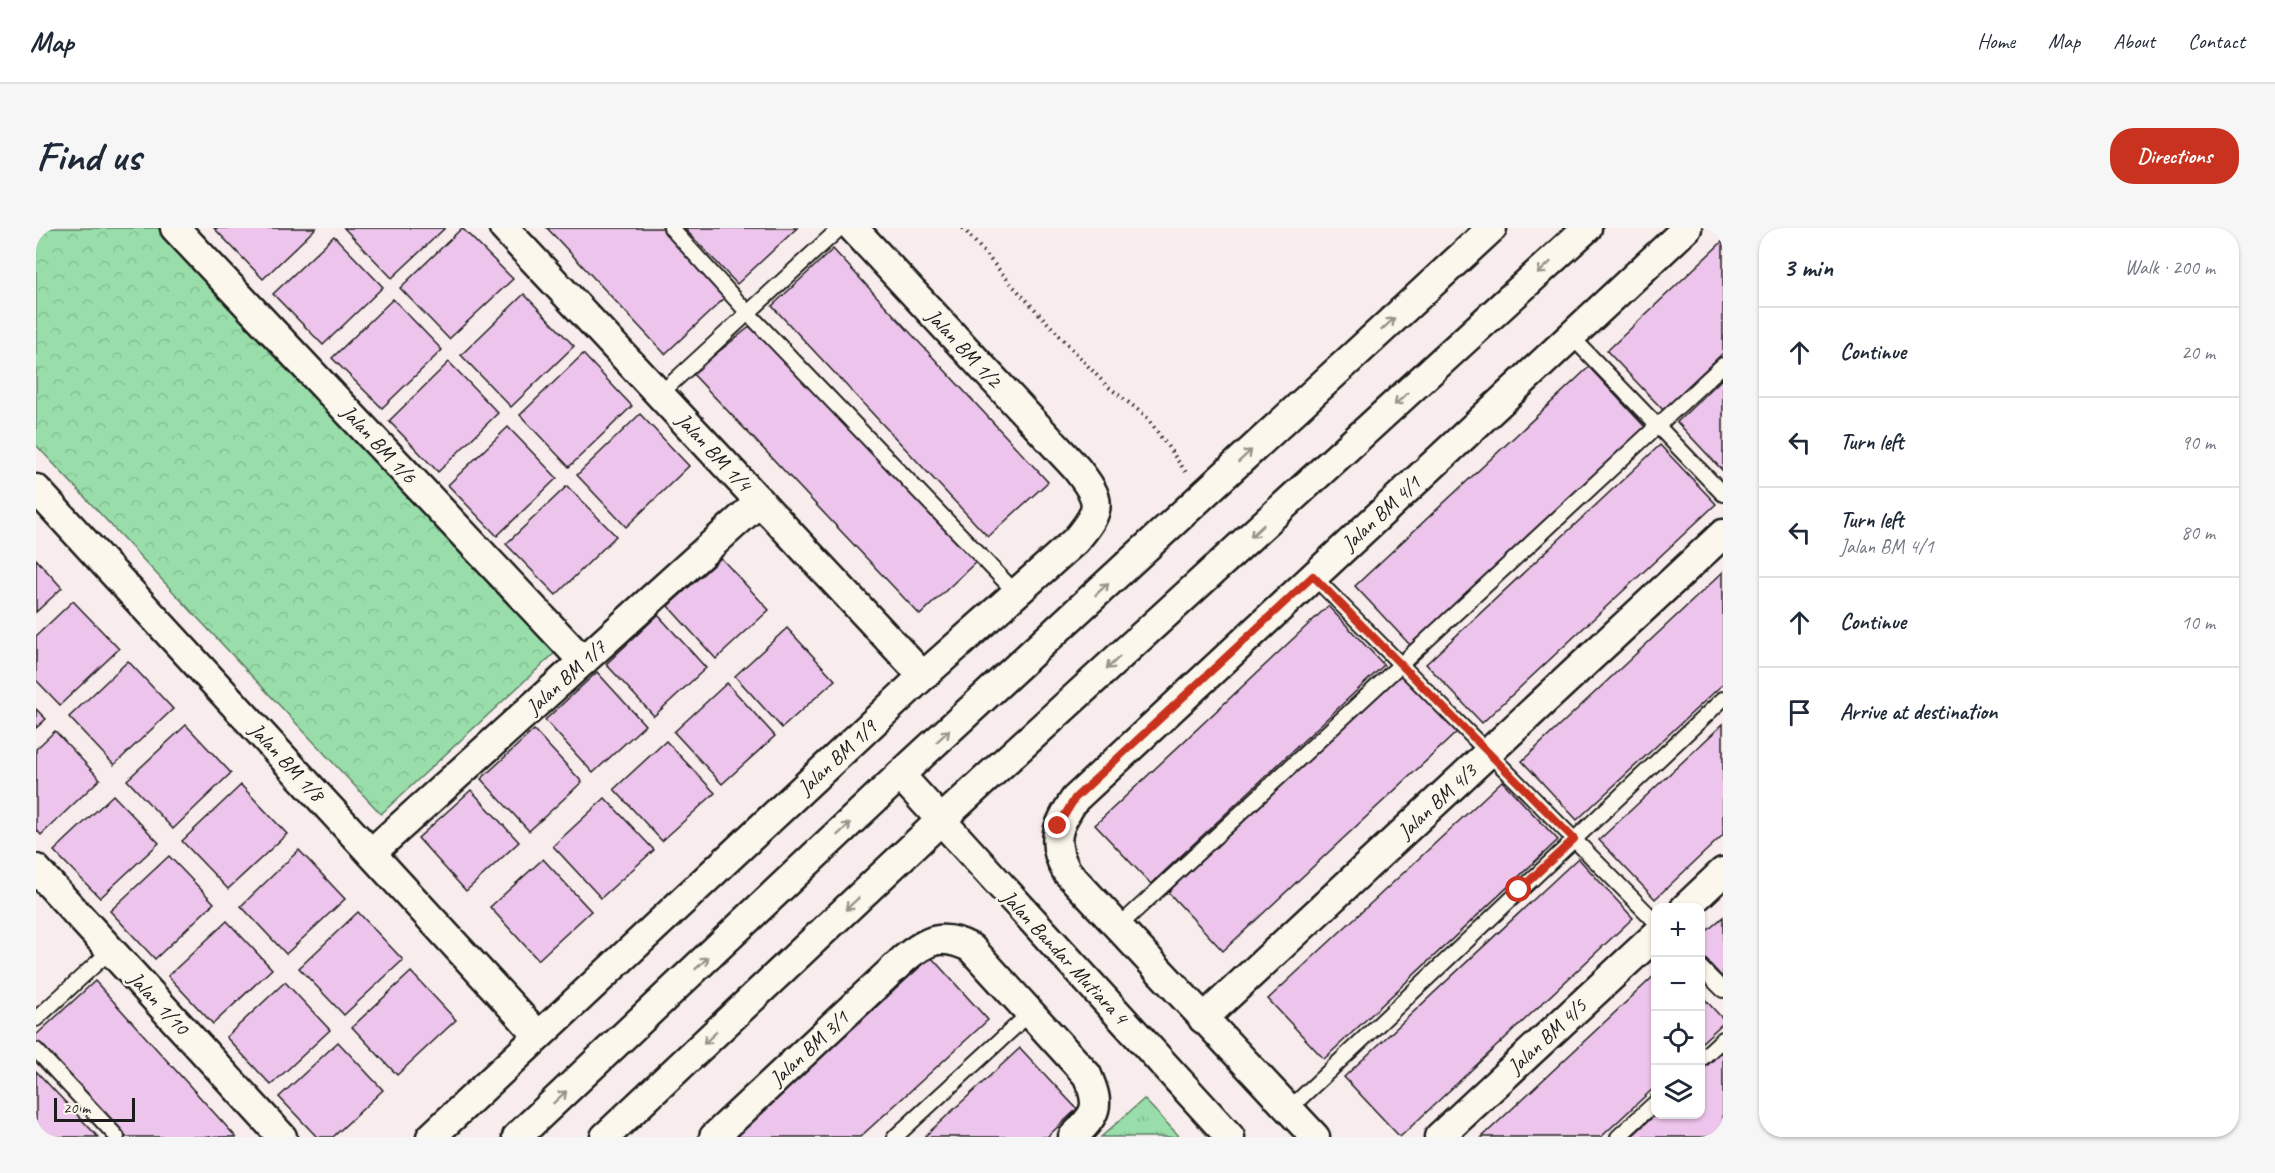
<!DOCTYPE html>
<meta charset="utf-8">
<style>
body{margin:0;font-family:Caveat,sans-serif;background:#f6f6f7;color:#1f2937}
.controls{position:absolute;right:18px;bottom:18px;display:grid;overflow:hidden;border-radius:12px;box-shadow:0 2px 4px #0004}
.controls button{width:54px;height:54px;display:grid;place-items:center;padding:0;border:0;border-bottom:2px solid #e0e1e3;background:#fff;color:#1f2937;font:30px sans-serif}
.scale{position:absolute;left:18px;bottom:15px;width:81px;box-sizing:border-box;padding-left:6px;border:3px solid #1c1c1c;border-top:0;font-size:16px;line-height:21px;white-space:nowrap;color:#1c1c1c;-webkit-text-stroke:4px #fbf7ec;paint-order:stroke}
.stop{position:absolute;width:18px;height:18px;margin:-14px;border:4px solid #c8321e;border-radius:50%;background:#fff}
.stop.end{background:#c8321e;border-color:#fff;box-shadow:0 2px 6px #0008}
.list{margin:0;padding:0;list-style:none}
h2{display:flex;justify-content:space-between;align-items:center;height:78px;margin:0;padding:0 24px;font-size:26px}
h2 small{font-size:20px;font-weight:400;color:#747a83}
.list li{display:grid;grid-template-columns:39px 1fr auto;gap:18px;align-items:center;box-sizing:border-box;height:90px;padding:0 24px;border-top:2px solid #e0e1e3}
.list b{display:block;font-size:22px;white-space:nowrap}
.list p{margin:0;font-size:20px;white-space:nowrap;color:#747a83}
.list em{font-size:20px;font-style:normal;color:#747a83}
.icon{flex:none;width:33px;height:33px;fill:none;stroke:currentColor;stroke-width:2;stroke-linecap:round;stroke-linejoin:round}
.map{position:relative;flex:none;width:1687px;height:909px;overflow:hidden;border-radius:24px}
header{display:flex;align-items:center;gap:36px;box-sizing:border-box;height:84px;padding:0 30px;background:#fff;border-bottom:2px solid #e0e1e3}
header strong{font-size:28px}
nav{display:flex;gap:33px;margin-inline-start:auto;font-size:21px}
.intro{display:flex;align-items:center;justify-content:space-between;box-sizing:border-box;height:144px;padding:0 36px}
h1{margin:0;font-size:42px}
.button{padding:15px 27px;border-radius:24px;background:#c8321e;color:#fff;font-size:21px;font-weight:700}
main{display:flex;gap:36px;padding:0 36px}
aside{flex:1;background:#fff;border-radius:24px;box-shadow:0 2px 4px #0004}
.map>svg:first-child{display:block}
</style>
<header>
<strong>Map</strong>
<nav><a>Home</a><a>Map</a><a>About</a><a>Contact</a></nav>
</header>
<div class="intro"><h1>Find us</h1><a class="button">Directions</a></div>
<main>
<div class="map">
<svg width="1687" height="909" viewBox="0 0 1687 909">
<defs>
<pattern id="grass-tufts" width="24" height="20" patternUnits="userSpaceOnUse" patternTransform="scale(1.5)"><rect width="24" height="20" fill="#99deaa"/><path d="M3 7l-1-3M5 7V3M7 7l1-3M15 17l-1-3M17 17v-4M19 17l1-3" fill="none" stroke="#83be92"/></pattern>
<pattern id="park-crowns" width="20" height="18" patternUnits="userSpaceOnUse" patternTransform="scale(1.5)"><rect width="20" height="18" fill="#99deaa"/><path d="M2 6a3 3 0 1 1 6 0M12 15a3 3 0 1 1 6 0" fill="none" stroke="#83be92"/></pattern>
</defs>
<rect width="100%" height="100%" fill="#f8edec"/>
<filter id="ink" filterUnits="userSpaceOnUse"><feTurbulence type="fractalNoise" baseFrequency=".0167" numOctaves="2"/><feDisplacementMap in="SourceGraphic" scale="12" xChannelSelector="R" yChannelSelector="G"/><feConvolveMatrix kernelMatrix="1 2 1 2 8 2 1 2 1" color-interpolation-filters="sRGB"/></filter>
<g filter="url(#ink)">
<path fill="url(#grass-tufts)" stroke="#5a7d63" stroke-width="1.5" d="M 1108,871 L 1144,909 L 1065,909 Z"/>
<path fill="url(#park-crowns)" stroke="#5a7d63" stroke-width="1.5" d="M 0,0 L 127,0 L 522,422 L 345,586 L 0,217 Z"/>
<g fill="#edc4eb" stroke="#1c1c1c" stroke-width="1.5">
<path d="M 178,0 L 280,0 L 227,51 Z"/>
<path d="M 308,0 L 409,0 L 356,50 Z"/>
<path d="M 426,0 L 477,51 L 413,111 L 364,60 Z"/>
<path d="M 511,0 L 630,0 L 693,66 L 629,126 Z"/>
<path d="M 648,0 L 761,0 L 701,56 Z"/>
<path d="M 298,8 L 347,59 L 287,117 L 237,66 Z"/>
<path d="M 1687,13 L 1687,125 L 1627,182 L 1571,123 Z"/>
<path d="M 797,21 L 1012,254 L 952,309 L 736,78 Z"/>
<path d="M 488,66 L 538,118 L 475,179 L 425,127 Z"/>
<path d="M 357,71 L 406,122 L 346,180 L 296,130 Z"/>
<path d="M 716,97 L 943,331 L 884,387 L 656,145 Z"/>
<path d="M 547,126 L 596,178 L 533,239 L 484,187 Z"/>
<path d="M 413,134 L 462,185 L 402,244 L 353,193 Z"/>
<path d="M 1553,139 L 1609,199 L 1375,418 L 1319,358 Z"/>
<path d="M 1687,150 L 1687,243 L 1641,194 Z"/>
<path d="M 604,186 L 653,238 L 590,299 L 541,247 Z"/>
<path d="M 472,199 L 521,250 L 461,308 L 412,257 Z"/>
<path d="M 1624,217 L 1680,276 L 1446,495 L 1390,436 Z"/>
<path d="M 531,258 L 580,308 L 520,367 L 470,316 Z"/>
<path d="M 685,330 L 733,382 L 680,431 L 632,378 Z"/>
<path d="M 0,331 L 26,360 L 0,384 Z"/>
<path d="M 1687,344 L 1687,456 L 1541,592 L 1486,533 Z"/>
<path d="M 37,373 L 83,421 L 24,477 L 0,452 L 0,408 Z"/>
<path d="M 1292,378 L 1348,437 L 1115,656 L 1059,597 Z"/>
<path d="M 622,387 L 670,440 L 618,488 L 570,436 Z"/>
<path d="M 751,400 L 799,452 L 746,500 L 699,448 Z"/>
<path d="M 92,433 L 137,481 L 78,537 L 33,489 Z"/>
<path d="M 561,444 L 609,497 L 557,545 L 509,492 Z"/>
<path d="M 1366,445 L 1421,504 L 1187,723 L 1132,664 Z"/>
<path d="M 691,455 L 739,508 L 686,556 L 638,504 Z"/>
<path d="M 0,481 L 10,491 L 0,500 Z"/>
<path d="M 1687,496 L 1687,607 L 1619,671 L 1563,612 Z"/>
<path d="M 150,497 L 195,545 L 137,601 L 91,552 Z"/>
<path d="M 498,502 L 546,554 L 493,603 L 445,551 Z"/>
<path d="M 19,503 L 64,551 L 5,607 L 0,601 L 0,521 Z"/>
<path d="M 630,513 L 679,565 L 626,613 L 578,561 Z"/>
<path d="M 1466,553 L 1522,612 L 1288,831 L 1232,771 Z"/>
<path d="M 205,557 L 251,606 L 192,661 L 146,613 Z"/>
<path d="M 435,562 L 483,614 L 430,663 L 382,610 Z"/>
<path d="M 77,567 L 123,615 L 64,670 L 18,623 Z"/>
<path d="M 569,570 L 618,622 L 565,670 L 517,618 Z"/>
<path d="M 263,622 L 309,671 L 250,726 L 205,678 Z"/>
<path d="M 133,628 L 178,675 L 119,731 L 74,683 Z"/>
<path d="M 1542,630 L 1597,690 L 1364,909 L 1308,849 Z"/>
<path d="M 507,631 L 555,683 L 502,732 L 454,679 Z"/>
<path d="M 322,684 L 367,732 L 308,787 L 263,740 Z"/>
<path d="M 1687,689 L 1687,750 L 1664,725 L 1664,709 Z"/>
<path d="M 191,693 L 236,741 L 177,796 L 132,748 Z"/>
<path d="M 895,729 L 952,792 L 824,909 L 700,909 L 699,907 Z"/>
<path d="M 375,744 L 420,792 L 361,847 L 316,799 Z"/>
<path d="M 1620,746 L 1620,858 L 1565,909 L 1446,909 Z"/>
<path d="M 59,753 L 200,909 L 87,909 L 0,814 L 0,807 Z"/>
<path d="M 249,754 L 294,802 L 235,857 L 190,809 Z"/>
<path d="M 1664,766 L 1687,791 L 1687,795 L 1664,816 Z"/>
<path d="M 302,814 L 347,862 L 297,909 L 281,909 L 243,869 Z"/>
<path d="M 984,820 L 1041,881 L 1011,909 L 888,909 Z"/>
<path d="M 1687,823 L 1687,909 L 1595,909 L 1620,886 L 1664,886 L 1664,844 Z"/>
<path d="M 0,843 L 62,909 L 0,909 Z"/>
</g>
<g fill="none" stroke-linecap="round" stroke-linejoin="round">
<defs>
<g id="lane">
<path d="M 635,0 L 712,85 L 981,366"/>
<path d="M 1535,108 L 1687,266"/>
<path d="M 624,166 L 804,0"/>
<path d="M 1277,348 L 1620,694"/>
<path d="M 1082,699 L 1687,137"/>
<path d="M 1664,739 L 1687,762"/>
<path d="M 0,791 L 75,722"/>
<path d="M 0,822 L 81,909"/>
<path d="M 1664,832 L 1687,811"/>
<path d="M 1253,881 L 1687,471"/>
<path d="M 859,909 L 995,784"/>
<path d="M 1582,909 L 1620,874"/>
</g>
<g id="street">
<path d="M 139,0 L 547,433"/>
<path d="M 468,0 L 887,448"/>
<path d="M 0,261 L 502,807"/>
<path d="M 864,547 L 1194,909"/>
<path d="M 335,625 L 724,273"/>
<path d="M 0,641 L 246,909"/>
<path d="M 1649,680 L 1687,644"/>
<path d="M 1167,791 L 1687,306"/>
<path d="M 395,909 L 887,448 L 1039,313 C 1067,280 1066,273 1040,240 L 817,0"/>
<path d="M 481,909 L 864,547 L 1456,0"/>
<path d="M 569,909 L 904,593 L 1551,0"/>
<path d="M 678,909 L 868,731 C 892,711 907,705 935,720 L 1051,847 C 1065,879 1061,885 1037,909"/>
<path d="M 1279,909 L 1031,644 C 1014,614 1021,597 1039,571 L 1651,0"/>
<path d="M 1403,909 L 1620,707"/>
</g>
</defs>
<use href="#lane" stroke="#1c1c1c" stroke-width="18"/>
<use href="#street" stroke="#1c1c1c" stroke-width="33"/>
<path stroke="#1c1c1c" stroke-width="4" stroke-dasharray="1.5 4.5" stroke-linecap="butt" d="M 927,0 L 977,58 L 1070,157 L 1110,188 L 1152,247"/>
<use href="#lane" stroke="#fbf7ec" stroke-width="14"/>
<use href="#street" stroke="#fbf7ec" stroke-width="28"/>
</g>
<defs><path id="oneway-shaft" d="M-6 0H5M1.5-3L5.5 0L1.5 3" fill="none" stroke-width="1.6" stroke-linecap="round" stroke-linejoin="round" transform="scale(1.5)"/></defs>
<g stroke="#97948e">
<use href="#oneway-shaft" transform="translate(1508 40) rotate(137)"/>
<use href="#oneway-shaft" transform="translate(1352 96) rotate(-43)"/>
<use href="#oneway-shaft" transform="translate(1365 171) rotate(137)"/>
<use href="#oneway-shaft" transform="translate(1209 228) rotate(-43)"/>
<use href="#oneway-shaft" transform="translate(1221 303) rotate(137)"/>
<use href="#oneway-shaft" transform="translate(1066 361) rotate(-43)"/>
<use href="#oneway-shaft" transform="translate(1077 435) rotate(137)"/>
<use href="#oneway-shaft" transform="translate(907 508) rotate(-43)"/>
<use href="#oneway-shaft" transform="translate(808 601) rotate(-43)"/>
<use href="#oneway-shaft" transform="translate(816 676) rotate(137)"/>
<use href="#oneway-shaft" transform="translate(666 735) rotate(-43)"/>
<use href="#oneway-shaft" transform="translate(674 810) rotate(137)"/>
<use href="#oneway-shaft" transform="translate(524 869) rotate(-43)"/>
</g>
</g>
<g fill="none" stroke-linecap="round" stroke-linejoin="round" filter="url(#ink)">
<path stroke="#c8321e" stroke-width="8" d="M 1022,598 L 1039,570 L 1277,348 L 1538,611 L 1483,662"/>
</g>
<g text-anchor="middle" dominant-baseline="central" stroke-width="5" stroke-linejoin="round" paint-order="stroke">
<g font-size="21" fill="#1c1c1c" stroke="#fbf7ec">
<text transform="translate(928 120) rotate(47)">Jalan BM 1/2</text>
<text transform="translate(343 216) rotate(47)">Jalan BM 1/6</text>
<text transform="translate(678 224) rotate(47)">Jalan BM 1/4</text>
<text transform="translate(1345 285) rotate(-43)">Jalan BM 4/1</text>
<text transform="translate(530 449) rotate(-42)">Jalan BM 1/7</text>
<text transform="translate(801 529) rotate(-43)">Jalan BM 1/9</text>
<text transform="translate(251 534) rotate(47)">Jalan BM 1/8</text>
<text transform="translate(1401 573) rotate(-43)">Jalan BM 4/3</text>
<text transform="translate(1029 729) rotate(47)">Jalan Bandar Mutiara 4</text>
<text transform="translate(123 775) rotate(47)">Jalan 1/10</text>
<text transform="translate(1511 808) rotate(-43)">Jalan BM 4/5</text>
<text transform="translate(773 820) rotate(-43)">Jalan BM 3/1</text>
</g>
</g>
</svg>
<div class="controls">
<button>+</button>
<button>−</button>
<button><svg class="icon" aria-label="locate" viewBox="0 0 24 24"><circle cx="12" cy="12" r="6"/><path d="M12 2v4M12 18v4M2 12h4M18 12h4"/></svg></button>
<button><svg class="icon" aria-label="layers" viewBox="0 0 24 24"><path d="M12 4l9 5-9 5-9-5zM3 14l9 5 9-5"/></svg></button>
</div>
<div class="scale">20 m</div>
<div class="stop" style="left:1483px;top:662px"></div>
<div class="stop end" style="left:1022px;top:598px"></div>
</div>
<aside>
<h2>3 min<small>Walk · 200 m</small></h2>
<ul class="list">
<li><svg class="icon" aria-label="ahead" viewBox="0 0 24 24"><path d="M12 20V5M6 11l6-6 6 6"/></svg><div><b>Continue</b></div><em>20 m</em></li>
<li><svg class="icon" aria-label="left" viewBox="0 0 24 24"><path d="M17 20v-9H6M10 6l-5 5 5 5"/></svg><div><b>Turn left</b></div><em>90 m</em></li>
<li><svg class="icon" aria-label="left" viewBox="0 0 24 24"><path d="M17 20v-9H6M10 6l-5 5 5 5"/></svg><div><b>Turn left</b><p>Jalan BM 4/1</p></div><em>80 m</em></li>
<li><svg class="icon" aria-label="ahead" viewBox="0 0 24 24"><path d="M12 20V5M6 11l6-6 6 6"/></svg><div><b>Continue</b></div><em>10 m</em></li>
<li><svg class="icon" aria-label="arrive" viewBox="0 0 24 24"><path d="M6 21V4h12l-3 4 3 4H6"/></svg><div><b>Arrive at destination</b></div></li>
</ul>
</aside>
</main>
